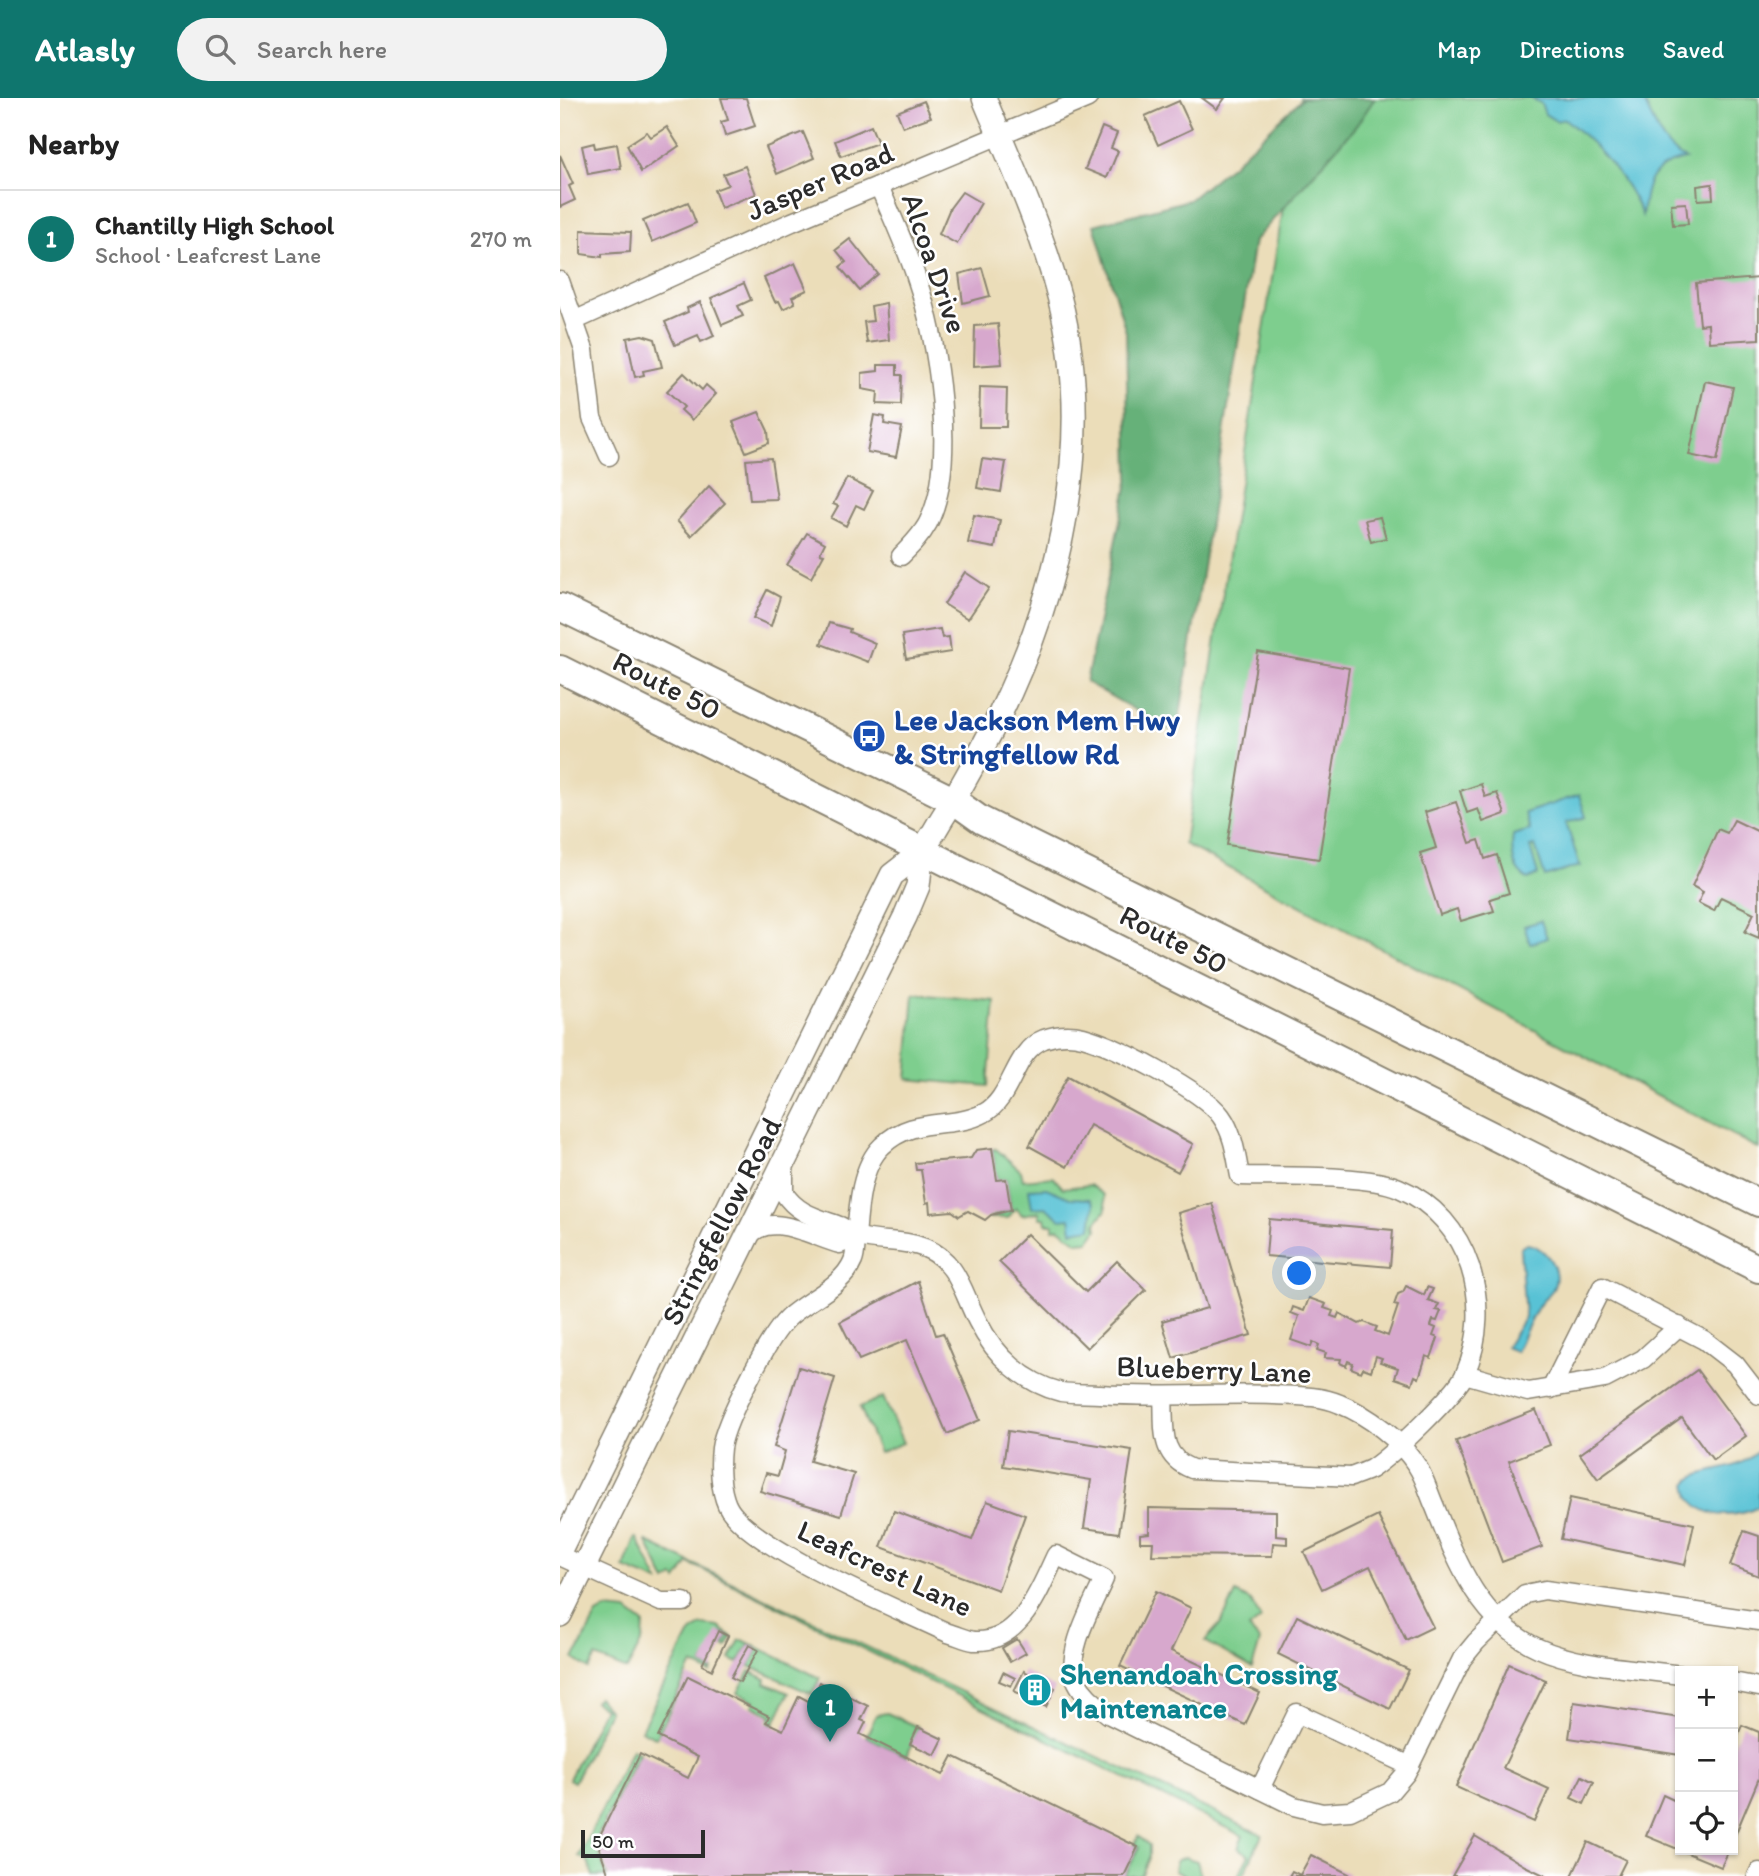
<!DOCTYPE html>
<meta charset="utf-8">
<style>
body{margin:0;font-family:Itim,sans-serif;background:#f2f2f2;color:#222}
.controls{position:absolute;right:21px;bottom:21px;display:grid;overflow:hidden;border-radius:0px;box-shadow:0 2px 5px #0004}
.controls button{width:63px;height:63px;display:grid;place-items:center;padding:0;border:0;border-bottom:2px solid #e0e0e0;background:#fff;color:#222;font:35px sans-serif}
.scale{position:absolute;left:21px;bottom:18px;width:124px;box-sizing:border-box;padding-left:7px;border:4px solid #2b2b2b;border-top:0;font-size:19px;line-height:24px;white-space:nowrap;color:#2b2b2b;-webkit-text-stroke:5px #fff;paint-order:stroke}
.you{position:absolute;left:740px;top:1176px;width:24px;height:24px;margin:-18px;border:5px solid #fff;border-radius:50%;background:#1a73e8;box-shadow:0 0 0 10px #1a73e833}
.badge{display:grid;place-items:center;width:46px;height:46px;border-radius:50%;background:#0f766e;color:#fff;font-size:23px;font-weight:700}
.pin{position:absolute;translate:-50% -58px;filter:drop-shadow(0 2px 4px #0008)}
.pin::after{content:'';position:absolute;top:37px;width:24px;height:21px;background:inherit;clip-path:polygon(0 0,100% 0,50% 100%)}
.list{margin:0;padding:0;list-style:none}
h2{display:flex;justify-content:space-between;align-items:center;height:91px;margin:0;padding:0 28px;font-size:30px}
h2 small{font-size:23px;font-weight:400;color:#767676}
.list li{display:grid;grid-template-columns:46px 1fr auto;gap:21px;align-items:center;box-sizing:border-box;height:98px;padding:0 28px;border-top:2px solid #e0e0e0}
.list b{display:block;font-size:26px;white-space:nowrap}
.list p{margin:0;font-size:23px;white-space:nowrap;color:#767676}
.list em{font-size:23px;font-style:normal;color:#767676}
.icon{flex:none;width:38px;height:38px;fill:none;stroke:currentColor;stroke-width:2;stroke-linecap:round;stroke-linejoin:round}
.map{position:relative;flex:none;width:1199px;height:1778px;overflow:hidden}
header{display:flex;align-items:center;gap:42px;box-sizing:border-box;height:98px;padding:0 35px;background:#0f766e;color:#fff}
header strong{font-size:33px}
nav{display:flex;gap:38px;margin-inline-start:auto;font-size:24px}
.search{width:490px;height:63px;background:#f2f2f2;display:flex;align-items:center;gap:18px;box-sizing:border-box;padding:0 24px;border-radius:38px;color:#767676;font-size:26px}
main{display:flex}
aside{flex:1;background:#fff}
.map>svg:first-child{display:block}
</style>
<header>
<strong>Atlasly</strong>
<div class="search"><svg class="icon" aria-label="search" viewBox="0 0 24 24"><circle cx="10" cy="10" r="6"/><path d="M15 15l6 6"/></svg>Search here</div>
<nav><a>Map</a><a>Directions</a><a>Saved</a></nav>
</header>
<main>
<aside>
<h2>Nearby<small></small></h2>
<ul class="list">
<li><span class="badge">1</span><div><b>Chantilly High School</b><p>School · Leafcrest Lane</p></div><em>270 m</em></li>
</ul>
</aside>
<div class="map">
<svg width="1199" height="1778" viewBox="0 0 1199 1778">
<rect width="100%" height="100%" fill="#fff"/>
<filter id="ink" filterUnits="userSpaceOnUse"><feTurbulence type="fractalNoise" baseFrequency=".0143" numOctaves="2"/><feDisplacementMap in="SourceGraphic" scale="14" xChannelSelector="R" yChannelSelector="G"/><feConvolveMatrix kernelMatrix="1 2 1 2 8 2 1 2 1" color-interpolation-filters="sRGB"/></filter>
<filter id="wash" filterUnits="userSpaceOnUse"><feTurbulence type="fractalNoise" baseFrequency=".00686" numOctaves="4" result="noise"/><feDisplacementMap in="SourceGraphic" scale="28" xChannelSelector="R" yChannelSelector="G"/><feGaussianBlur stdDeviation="1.57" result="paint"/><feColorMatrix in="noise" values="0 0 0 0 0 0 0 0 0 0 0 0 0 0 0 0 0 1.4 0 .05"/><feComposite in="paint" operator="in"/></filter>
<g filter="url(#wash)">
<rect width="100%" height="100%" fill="#ebddb9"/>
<g fill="#7ece8e" stroke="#547c5c" stroke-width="2">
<path d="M 740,0 L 1199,0 L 1199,1051 L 624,746 Z"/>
<path d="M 354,896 L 435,903 L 428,988 L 347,981 Z"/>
<path d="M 432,1051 L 436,1051 L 461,1073 L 463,1082 L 493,1079 L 503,1090 L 530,1087 L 544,1097 L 546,1112 L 536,1125 L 537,1132 L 529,1143 L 517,1144 L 499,1130 L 493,1131 L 493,1126 L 486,1126 L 485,1120 L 480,1120 L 479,1114 L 462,1117 L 456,1110 L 448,1120 L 429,1120 L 451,1112 L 446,1081 L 437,1082 Z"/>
<path d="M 323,1299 L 343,1345 L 319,1355 L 300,1309 Z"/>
<path d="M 75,1440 L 77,1440 L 99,1484 L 64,1470 Z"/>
<path d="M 87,1444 L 702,1737 L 683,1778 L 678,1778 L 689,1757 L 678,1750 L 683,1738 L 129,1465 L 117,1482 L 114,1479 L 106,1484 Z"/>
<path d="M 676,1495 L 691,1503 L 701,1521 L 689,1531 L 700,1543 L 692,1570 L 645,1543 L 661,1525 Z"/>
<path d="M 46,1511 L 67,1513 L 84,1526 L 83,1541 L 67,1572 L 36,1559 L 29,1571 L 14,1561 L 37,1516 Z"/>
<path d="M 142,1527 L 159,1529 L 172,1539 L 167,1549 L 164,1548 L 168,1538 L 162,1535 L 142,1567 L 152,1572 L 150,1575 L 132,1566 L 96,1640 L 81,1632 L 129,1537 Z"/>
<path d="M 180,1542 L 183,1542 L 260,1580 L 252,1596 L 189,1568 L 198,1552 L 189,1547 L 178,1565 L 170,1561 Z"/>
<path d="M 189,1573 L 206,1581 L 205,1585 L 229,1595 L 214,1626 L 209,1624 L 211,1617 L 193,1608 L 195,1603 L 178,1595 Z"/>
<path d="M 38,1599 L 49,1613 L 14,1684 L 9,1681 L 44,1610 L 34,1603 Z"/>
<path d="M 327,1615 L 358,1629 L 347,1659 L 306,1639 L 316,1617 Z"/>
<path d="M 72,1651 L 79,1655 L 35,1743 L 47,1778 L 33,1778 L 28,1763 L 19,1758 Z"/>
<path d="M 578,1738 L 589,1747 L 589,1760 L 581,1778 L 565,1778 L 579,1749 L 575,1747 Z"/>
<path d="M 624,1759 L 637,1763 L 641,1778 L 625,1778 L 614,1773 L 616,1763 Z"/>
</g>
<path fill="#66b179" stroke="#486e52" stroke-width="2" d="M 743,0 L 815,0 L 796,28 L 694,143 L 617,636 L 526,584 L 569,379 L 566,234 L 534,127 L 629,102 L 673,66 Z"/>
<g fill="#59c2d5" stroke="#427680" stroke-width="2">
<path d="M 970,0 L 1082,0 C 1095,23 1099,48 1125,61 C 1089,69 1087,83 1082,117 C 1066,79 1037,47 1005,21 L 996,23 L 985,16 L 981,5 Z"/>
<path d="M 1019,697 L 1026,719 L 1006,725 L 1020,768 L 985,779 L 975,748 L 970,749 L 978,777 L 968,781 C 952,773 951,753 953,737 L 970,732 L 965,715 Z"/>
<path d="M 981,823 L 987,840 L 970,846 L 964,828 Z"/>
<path d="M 486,1090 L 510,1100 L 530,1101 L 534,1106 L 531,1130 L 512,1133 L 510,1120 L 501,1121 L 485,1109 L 472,1110 L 469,1091 Z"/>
<path d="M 965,1146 C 984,1146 1003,1172 993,1191 C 989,1197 982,1202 978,1209 C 970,1223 963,1239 956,1254 L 946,1249 L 965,1219 L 960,1151 Z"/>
<path d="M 1199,1352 L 1199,1409 C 1177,1419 1148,1423 1130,1400 L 1127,1386 C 1141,1367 1174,1378 1199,1352 Z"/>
</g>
<g id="blocks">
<g fill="#d7a8cd">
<path d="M 161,0 L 186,0 L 195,28 L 165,38 L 161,24 L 168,22 Z"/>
<path d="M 642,0 L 665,0 L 657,11 Z"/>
<path d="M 364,3 L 371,19 L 343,29 L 337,14 Z"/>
<path d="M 619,3 L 632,31 L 598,47 L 585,18 Z"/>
<path d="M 311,28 L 318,45 L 281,58 L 275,43 Z"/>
<path d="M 107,29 L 119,48 L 81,74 L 67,47 L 87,34 L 91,39 Z"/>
<path d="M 542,29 L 557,35 L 551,50 L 558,53 L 547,80 L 525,71 Z"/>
<path d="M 243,34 L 254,60 L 217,76 L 206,49 Z"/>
<path d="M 34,45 L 35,50 L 57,46 L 61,70 L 28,76 L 22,48 Z"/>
<path d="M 0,57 L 13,86 L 9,88 L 15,102 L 0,109 Z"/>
<path d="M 185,68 L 196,96 L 161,110 L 154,92 L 168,87 L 163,76 Z"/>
<path d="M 1152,86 L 1153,101 L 1138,102 L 1137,88 Z"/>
<path d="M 402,94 L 421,105 L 397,146 L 379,136 L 390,110 Z"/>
<path d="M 128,104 L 136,125 L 92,144 L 83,123 Z"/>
<path d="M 1126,105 L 1128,126 L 1113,127 L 1111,106 Z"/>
<path d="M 21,132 L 71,134 L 70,154 L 42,156 L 42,159 L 21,156 Z"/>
<path d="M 290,141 L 318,176 L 299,192 L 280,169 L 286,164 L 276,152 Z"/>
<path d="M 235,165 L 247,192 L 232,199 L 235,205 L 223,211 L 219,203 L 215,204 L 204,180 Z"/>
<path d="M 422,170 L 430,198 L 403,205 L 399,176 Z"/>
<path d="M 1199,180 L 1199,241 L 1149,244 L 1148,226 L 1140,227 L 1136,185 Z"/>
<path d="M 184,185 L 191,202 L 178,208 L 183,218 L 162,227 L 151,200 Z"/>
<path d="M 140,204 L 154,238 L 141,244 L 138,237 L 115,247 L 105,224 L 128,214 L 127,210 Z"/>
<path d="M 326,205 L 329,242 L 307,245 L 304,224 L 313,223 L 311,208 Z"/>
<path d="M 438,226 L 442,266 L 414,268 L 415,228 Z"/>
<path d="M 82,237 L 95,241 L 102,269 L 83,273 L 84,277 L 75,279 L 67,240 Z"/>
<path d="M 318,267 L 337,267 L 337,277 L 342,277 L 341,307 L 317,306 L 318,294 L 302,291 L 302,275 L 318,273 Z"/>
<path d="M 124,275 L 142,292 L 146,287 L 156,296 L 132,322 L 121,312 L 124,309 L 107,293 Z"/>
<path d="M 1145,283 L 1173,289 L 1157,363 L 1129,357 Z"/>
<path d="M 420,289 L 447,290 L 446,329 L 419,329 Z"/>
<path d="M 199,314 L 208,333 L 209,345 L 186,354 L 173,324 Z"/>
<path d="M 314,317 L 325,319 L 324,326 L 342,329 L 336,359 L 307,354 Z"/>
<path d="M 211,360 L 217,401 L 190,402 L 186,362 Z"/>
<path d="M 422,361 L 446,364 L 441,394 L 417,390 Z"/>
<path d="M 287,380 L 313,393 L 304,411 L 296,407 L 286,428 L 271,420 L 278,408 L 273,406 Z"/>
<path d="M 149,388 L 165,405 L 131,438 L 117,423 Z"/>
<path d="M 414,417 L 440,422 L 435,450 L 408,445 Z"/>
<path d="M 820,419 L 826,440 L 811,444 L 805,422 Z"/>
<path d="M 247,435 L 265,445 L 260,455 L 264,456 L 251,480 L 227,467 Z"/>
<path d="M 405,474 L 429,490 L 408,521 L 384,506 Z"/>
<path d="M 207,492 L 220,499 L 211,528 L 193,520 Z"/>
<path d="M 269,525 L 290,531 L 289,534 L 315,545 L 308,564 L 261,546 Z"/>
<path d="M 380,531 L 382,540 L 389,539 L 391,554 L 346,561 L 342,537 Z"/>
<path d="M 698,554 L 789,570 L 759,761 L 667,747 Z"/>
<path d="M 921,686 L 925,699 L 937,695 L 945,716 L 923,724 L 918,711 L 907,715 L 900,693 Z"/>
<path d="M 896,704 L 910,745 L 919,742 L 925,761 L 937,757 L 949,795 L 930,801 L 934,813 L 901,823 L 897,811 L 880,817 L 860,755 L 876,750 L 865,714 Z"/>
<path d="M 1174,722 L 1199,734 L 1199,840 L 1185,834 L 1194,815 L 1161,799 L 1154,813 L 1138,805 L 1143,794 L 1132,788 L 1158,731 L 1167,735 Z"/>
<path d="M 508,978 L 633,1046 L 618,1074 L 530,1027 L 507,1069 L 469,1048 Z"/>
<path d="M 432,1050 L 437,1082 L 446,1081 L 451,1112 L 431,1117 L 425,1122 L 408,1113 L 399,1118 L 392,1113 L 370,1115 L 369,1104 L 366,1105 L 361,1072 L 356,1072 L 355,1065 L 405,1061 L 411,1060 L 416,1052 Z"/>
<path d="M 652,1105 L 691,1237 L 613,1260 L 602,1223 L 647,1210 L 618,1115 Z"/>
<path d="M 709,1121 L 833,1132 L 830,1169 L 706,1158 Z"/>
<path d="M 467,1136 L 526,1194 L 557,1163 L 586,1192 L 527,1250 L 439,1164 Z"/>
<path d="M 358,1183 L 376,1237 L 383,1235 L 420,1322 L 387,1336 L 347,1242 L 299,1262 L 280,1224 Z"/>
<path d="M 846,1188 L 864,1197 L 867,1189 L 873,1191 L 868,1202 L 879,1206 L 876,1212 L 881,1213 L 877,1223 L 873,1222 L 871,1228 L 876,1230 L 873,1238 L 878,1240 L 871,1260 L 866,1258 L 859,1280 L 855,1278 L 852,1286 L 835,1280 L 838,1270 L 820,1264 L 822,1260 L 816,1258 L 811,1273 L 803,1270 L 801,1274 L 791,1270 L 793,1265 L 788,1263 L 786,1268 L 780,1265 L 781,1261 L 764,1260 L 766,1255 L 757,1252 L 759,1247 L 753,1244 L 751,1249 L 731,1242 L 739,1218 L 731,1215 L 733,1209 L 744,1213 L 749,1200 L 766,1206 L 764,1210 L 773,1213 L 771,1218 L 777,1220 L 779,1215 L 799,1226 L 804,1224 L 817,1229 L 815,1233 L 828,1238 L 838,1208 L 834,1207 L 838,1196 L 843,1194 Z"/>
<path d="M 239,1269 L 275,1280 L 250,1363 L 294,1376 L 281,1417 L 200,1393 L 206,1375 L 218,1378 L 225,1353 L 214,1349 Z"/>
<path d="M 1137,1272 L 1186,1338 L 1153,1362 L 1122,1320 L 1038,1381 L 1020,1356 Z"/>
<path d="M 976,1312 L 990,1347 L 949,1363 L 982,1449 L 942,1464 L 896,1343 Z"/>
<path d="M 448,1333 L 572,1352 L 559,1435 L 524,1430 L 531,1382 L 443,1368 Z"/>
<path d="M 1010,1400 L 1134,1426 L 1125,1467 L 1001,1441 Z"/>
<path d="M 427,1403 L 465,1417 L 438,1492 L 321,1449 L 334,1413 L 412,1442 Z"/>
<path d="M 589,1410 L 716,1413 L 716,1438 L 727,1439 L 727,1446 L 713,1445 L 712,1458 L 592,1457 L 593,1444 L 580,1444 L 580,1436 L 589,1435 Z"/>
<path d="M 818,1418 L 873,1529 L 846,1542 L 810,1468 L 762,1491 L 744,1454 Z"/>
<path d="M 1184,1433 L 1199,1438 L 1199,1478 L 1170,1467 Z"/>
<path d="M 596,1493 L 631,1510 L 611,1553 L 700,1595 L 685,1627 L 560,1568 Z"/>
<path d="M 737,1518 L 849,1572 L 830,1611 L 718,1556 Z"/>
<path d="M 158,1533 L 168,1538 L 152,1572 L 142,1567 Z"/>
<path d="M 457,1541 L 466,1555 L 450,1564 L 442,1550 Z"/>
<path d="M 189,1547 L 198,1552 L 180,1584 L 171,1579 Z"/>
<path d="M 949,1566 L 986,1582 L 943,1670 L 989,1691 L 974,1724 L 896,1689 Z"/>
<path d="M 464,1573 L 495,1590 L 486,1609 L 454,1593 Z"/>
<path d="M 443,1574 L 455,1580 L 451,1588 L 439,1583 Z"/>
<path d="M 128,1578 L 209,1618 L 206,1624 L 223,1632 L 239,1598 L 250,1604 L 260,1584 L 308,1608 L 301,1622 L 306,1624 L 300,1636 L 383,1677 L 393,1658 L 578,1749 L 564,1778 L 49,1778 L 37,1743 L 80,1656 L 128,1680 L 138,1659 L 98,1639 Z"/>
<path d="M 1014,1604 L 1120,1620 L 1120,1657 L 1009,1640 Z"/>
<path d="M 1182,1627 L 1199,1634 L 1199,1680 L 1173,1742 L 1173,1649 Z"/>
<path d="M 358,1629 L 383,1641 L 375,1657 L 350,1646 Z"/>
<path d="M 1022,1678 L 1034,1684 L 1024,1706 L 1011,1700 Z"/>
<path d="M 1103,1697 L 1120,1705 L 1120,1752 L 1169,1752 L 1161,1769 L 1086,1738 Z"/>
<path d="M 915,1738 L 965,1768 L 986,1778 L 892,1778 Z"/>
<path d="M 1028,1744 L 1066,1762 L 1058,1778 L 1012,1778 Z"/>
<path d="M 751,1757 L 789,1776 L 787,1778 L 729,1778 L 732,1773 L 740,1777 Z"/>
</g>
</g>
</g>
<g filter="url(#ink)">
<use href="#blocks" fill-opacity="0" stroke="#8b8472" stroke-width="2"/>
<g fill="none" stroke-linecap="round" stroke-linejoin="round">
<defs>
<g id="minor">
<path d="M 319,88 C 332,119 347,150 357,182 C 378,243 398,366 368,425 C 361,438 351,448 341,458"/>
<path d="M 0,183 L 24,252 L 32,320 L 49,358"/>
<path d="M 16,222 L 232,124 L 528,0"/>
<path d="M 224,1068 L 224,1095 C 237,1116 258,1120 280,1128 C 287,1131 292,1137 299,1139 C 320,1145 343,1141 365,1150 C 398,1163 403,1196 418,1224 C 435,1258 464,1285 501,1294 C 513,1296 528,1295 540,1296 C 598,1300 656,1295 714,1297 C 734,1298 760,1297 780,1306 C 809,1318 840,1341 857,1368 C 865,1380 869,1396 875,1409 C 897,1464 919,1523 978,1550 C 1020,1569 1075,1570 1120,1577"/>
<path d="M 187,1140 C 209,1111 252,1139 280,1146 L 296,1139"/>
<path d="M 905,1276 L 968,1294 L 1045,1281 L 1083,1261 L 1119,1228"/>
<path d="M 991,1291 L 1042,1189 L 1144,1242 L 1175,1266 L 1199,1297"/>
<path d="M 603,1298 C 605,1329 598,1358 632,1371 L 791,1379 C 798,1376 805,1374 811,1371 C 832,1357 895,1297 905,1276 C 935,1207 910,1120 839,1090 C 807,1076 718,1079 680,1078 C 676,1058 674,1036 661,1018 C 642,992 556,948 523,939 C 511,936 496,937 484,941 C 453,953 453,1000 424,1015 C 393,1032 353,1017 322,1048 C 300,1069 298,1112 296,1140 C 295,1147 296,1156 293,1163 C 283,1188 249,1201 229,1219 C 209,1237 165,1323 161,1350 C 159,1368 160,1391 167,1407 C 187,1450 341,1512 388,1535 C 396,1537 406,1542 414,1543 C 461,1546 480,1490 496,1457 L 544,1481 C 533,1506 503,1558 517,1584 C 524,1598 536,1606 548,1616 L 734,1708 L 762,1715 L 790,1713 L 830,1694 L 846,1675 L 902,1561 L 916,1544 L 965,1496 L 985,1492 L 1199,1523"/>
<path d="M 0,1458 L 101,1504 L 124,1504"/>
<path d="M 1173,1584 L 1199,1589"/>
<path d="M 700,1691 L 737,1615 L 850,1668"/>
<path d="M 1197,1778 L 1199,1774"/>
</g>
<g id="major">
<path d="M 0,1452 L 332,777 C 342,769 352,762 361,753 C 369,744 375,732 381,722 C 402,689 420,655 438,620 C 501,492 536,339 499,198 C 481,130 451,65 424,0"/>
<path d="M 0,1517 L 345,819 L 358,788 L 362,752"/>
</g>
<g id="highway">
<path d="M 0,509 L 393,702 L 421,722 L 1199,1105"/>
<path d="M 0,571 L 1199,1171"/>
</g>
</defs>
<use href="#minor" stroke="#8b8472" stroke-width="21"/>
<use href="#major" stroke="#8b8472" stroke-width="26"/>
<use href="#highway" stroke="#8b8472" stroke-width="30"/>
<use href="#minor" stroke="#fff" stroke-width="18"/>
<use href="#major" stroke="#fff" stroke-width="23"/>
<use href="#highway" stroke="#fff" stroke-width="26"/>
</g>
</g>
<defs>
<symbol id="bus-disc" viewBox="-11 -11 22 22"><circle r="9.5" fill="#1a4fb4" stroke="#fff"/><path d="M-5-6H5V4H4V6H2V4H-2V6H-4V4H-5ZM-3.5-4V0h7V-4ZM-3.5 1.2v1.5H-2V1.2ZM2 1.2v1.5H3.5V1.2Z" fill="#fff"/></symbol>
<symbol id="building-disc" viewBox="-11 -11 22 22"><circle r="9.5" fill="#0f9aa8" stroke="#fff"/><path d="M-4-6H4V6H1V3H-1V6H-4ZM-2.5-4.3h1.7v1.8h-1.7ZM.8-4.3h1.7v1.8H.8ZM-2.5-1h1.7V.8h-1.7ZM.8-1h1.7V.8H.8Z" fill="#fff"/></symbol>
</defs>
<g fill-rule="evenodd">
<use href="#bus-disc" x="290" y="619" width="38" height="38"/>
<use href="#building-disc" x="456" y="1573" width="38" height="38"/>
</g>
<g text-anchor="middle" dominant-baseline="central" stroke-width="5" stroke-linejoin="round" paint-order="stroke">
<g font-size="30" fill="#2b2b2b" stroke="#fff">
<text transform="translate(260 83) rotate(-23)">Jasper Road</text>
<text transform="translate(375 165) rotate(71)">Alcoa Drive</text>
<text transform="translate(107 587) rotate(27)">Route 50</text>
<text transform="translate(614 841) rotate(27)">Route 50</text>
<text transform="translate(161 1123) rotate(-63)">Stringfellow Road</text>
<text transform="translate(654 1271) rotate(2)">Blueberry Lane</text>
<text transform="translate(325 1470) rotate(25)">Leafcrest Lane</text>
</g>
<g font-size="30" font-weight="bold" fill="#164399" stroke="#fff" text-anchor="start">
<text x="334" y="621">Lee Jackson Mem Hwy<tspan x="334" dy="34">&amp; Stringfellow Rd</tspan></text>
</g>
<g font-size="30" font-weight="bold" fill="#0d838f" stroke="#fff" text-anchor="start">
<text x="500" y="1575">Shenandoah Crossing<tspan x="500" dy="34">Maintenance</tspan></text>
</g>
</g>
</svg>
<div class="controls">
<button>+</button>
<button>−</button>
<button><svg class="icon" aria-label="locate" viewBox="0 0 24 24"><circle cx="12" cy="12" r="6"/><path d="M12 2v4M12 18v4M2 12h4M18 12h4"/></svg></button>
</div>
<div class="scale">50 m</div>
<div class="you"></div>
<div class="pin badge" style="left:270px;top:1644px">1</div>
</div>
</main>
